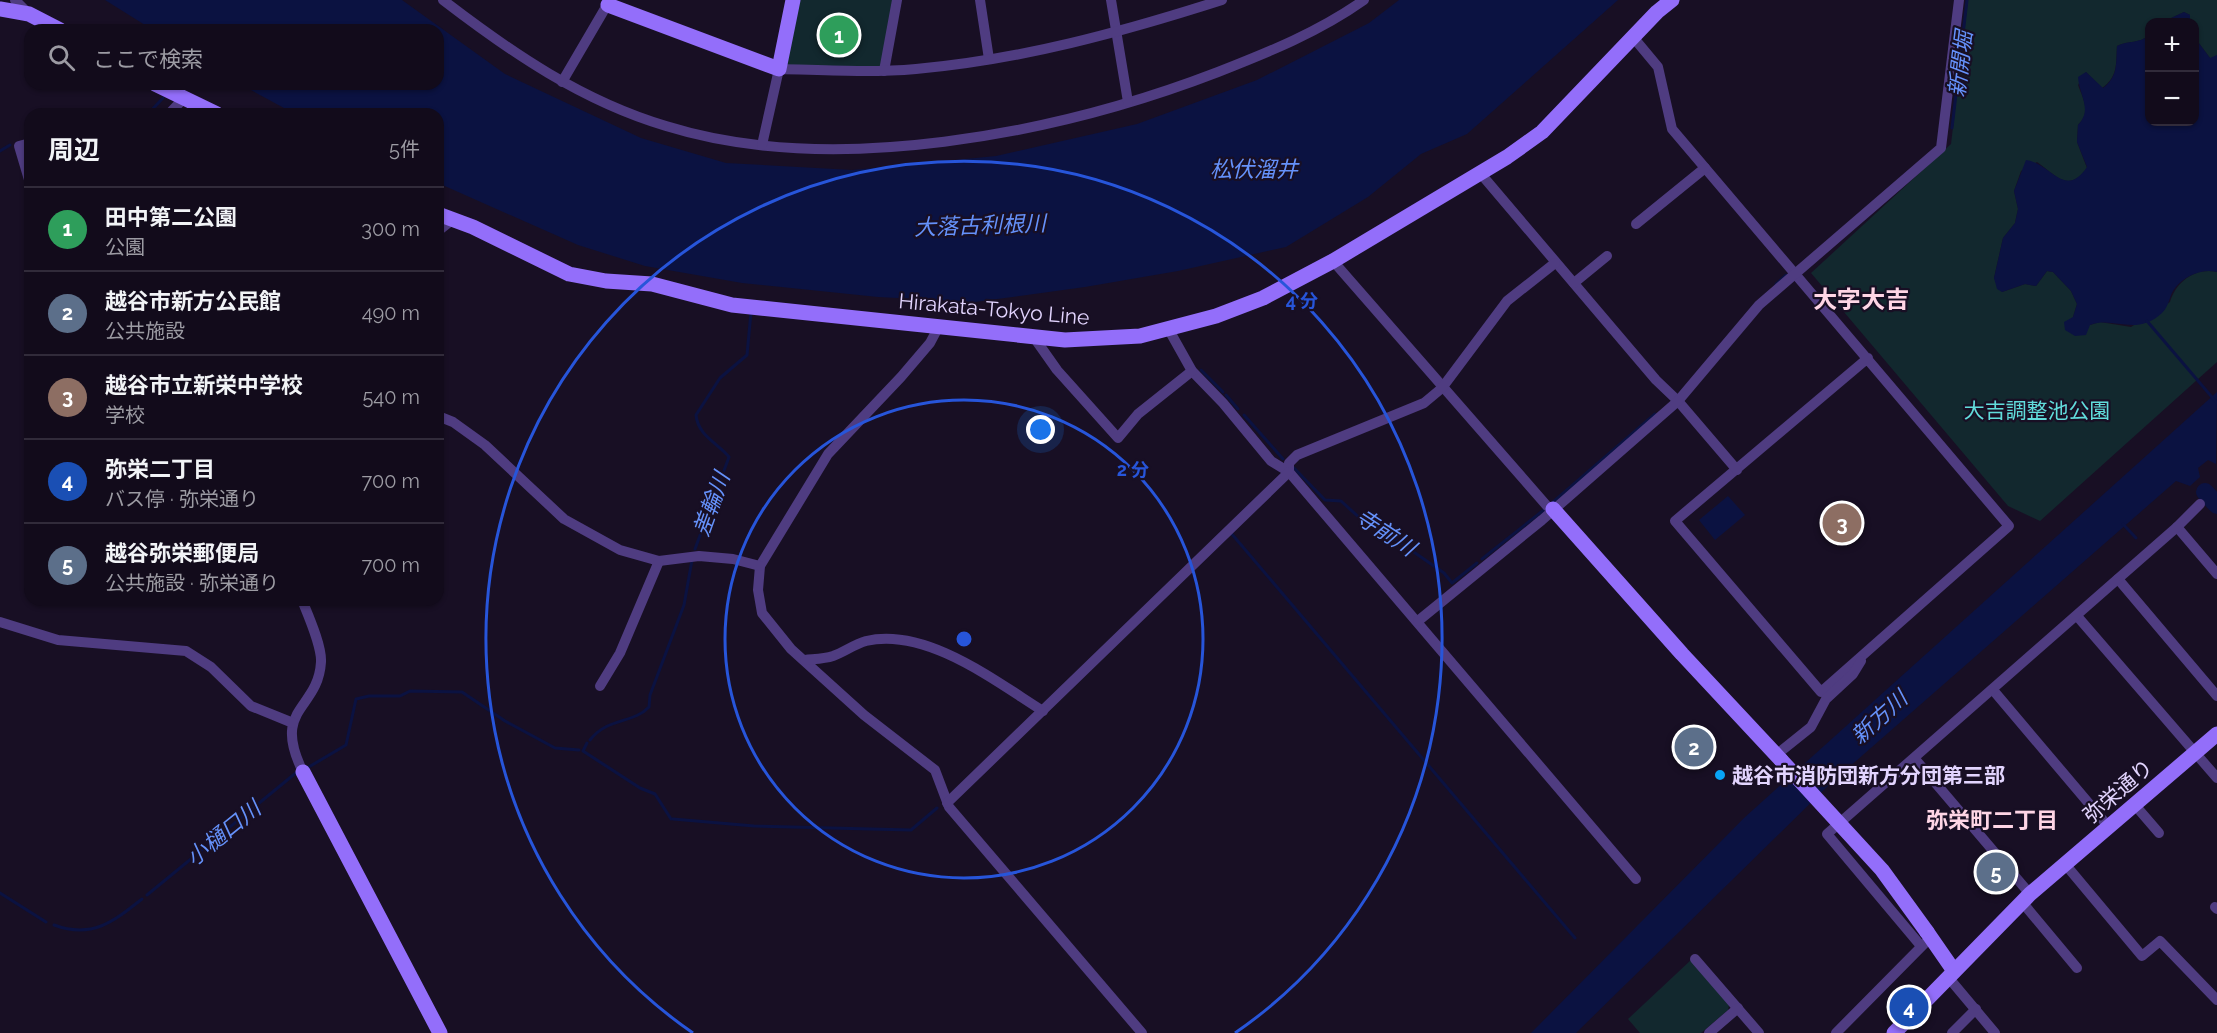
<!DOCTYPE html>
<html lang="ja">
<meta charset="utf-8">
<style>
body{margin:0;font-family:Raleway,"Noto Sans JP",sans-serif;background:#1f1928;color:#f1f3f6}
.controls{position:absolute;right:18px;top:18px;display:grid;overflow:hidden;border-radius:12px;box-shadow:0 2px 4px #0004}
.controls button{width:54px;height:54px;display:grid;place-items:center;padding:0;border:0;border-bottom:2px solid #312b3a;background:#120b1b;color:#f1f3f6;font:30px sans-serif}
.you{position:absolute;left:1041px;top:430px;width:21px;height:21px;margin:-15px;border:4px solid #fff;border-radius:50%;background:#1a73e8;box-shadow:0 0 0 9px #1a73e833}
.badge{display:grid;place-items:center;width:39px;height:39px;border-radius:50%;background:#08a4f5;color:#fff;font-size:20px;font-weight:700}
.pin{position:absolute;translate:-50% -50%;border:3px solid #fff;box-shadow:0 2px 6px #0006}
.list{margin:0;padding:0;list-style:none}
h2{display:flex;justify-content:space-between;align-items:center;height:78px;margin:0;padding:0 24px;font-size:26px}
h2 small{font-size:20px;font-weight:400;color:#9c9ba3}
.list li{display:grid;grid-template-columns:39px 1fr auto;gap:18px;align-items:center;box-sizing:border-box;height:84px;padding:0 24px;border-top:2px solid #312b3a}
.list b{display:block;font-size:22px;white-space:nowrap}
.list p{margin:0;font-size:20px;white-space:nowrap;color:#9c9ba3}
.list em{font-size:20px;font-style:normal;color:#9c9ba3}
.icon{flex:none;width:33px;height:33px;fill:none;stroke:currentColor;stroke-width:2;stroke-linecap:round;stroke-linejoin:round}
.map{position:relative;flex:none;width:2217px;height:1033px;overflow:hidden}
.search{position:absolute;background:#120b1b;box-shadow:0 2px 4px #0004;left:24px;top:24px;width:420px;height:66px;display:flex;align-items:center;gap:15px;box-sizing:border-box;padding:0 21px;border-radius:18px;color:#9c9ba3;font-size:22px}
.panel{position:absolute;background:#120b1b;box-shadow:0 2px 4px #0004;left:24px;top:108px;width:420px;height:498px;border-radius:18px}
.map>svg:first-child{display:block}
</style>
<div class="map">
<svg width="2217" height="1033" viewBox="0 0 2217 1033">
<rect width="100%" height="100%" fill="#180f24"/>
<g fill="#12282e">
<path d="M 797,0 L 897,0 L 884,71 L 779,69 Z"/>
<path d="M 1968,0 L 2217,0 L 2217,55 L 2214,58 L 2210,58 L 2195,38 L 2194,22 L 2190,22 L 2190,15 L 2184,12 L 2163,22 L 2150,22 L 2149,35 C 2140,44 2129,40 2117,46 C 2116,64 2118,77 2102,88 L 2086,72 L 2078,85 C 2084,101 2091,112 2078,125 L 2077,142 L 2087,168 C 2068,194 2056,175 2037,162 L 2021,171 L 2014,191 L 2018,209 L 2015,223 L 2003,238 L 1994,278 L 2002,292 L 2025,284 L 2036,286 L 2047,271 L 2053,272 L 2071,291 L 2077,304 L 2073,317 L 2090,325 L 2100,322 L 2131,327 L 2170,302 C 2176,282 2195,267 2217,272 L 2217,362 L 2040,521 L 2008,506 L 1811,273 L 1951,144 Z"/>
<path d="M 1691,960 L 1729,1005 L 1728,1010 L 1701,1033 L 1640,1033 L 1628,1019 Z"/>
</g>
<g fill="#0b1241">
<path d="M 105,0 L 402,0 L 505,74 L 641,138 L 726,163 L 852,170 L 996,156 L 1137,124 L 1257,80 L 1369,23 L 1399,0 L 1618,0 L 1467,134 L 1421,154 L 1368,197 L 1286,247 L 1178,271 L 1085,287 L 975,302 L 878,297 L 742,283 L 645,266 L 578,245 L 438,183 L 438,114 L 295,114 L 240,84 L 438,84 L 438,30 L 153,30 Z"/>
<path d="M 2184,12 L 2190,15 L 2190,22 L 2163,22 Z"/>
<path d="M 2149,35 L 2150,122 L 2194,122 L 2195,38 L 2210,58 L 2217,55 L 2217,272 C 2203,268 2184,276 2175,288 C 2169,295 2170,305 2162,313 C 2136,337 2114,316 2090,325 L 2086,335 L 2075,336 L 2065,330 L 2064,322 L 2073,317 L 2077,304 L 2071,291 L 2053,272 L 2047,271 L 2036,286 L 2025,284 L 2002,292 L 1997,289 L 1994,278 L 2003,238 L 2015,223 L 2018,209 L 2014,191 L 2026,160 C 2051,163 2065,200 2087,167 L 2077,142 L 2078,125 C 2093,110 2079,95 2078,77 L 2086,72 L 2103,88 C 2118,77 2116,64 2117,46 C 2128,40 2140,44 2149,35 Z"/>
<path d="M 2217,392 L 2216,464 L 2208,460 L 2198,468 L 2200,477 L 2190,486 L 2176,481 L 1832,782 L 1576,1033 L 1531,1033 L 1744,818 Z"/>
<path d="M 1728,496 L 1745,515 L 1715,540 L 1699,520 Z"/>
</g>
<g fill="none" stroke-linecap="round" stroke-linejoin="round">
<g stroke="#0b1241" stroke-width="3">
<path d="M 148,114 L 163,98"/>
<path d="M 1952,128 L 1967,0"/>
<path d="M 0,151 L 10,145"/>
<path d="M 1776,284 L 1786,275"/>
<path d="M 2147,321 L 2217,403"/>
<path d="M 1201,370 L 1223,392"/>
<path d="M 1226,395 L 1238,409"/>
<path d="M 1244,415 L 1283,459"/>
<path d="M 1294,468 L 1325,500 L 1341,501 L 1363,521 L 1377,522 L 1395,539 L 1444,573 L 1452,583 L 1477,563"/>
<path d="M 1552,503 L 1655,414"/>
<path d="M 2123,524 L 2136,538"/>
<path d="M 1231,533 L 1575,938"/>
<path d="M 695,549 L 729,457 C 718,443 698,436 696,415 L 720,378 L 747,355 L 751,312"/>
<path d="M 1482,559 L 1545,509"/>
<path d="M 590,740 C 608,717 633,724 649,707 L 650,695 L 684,605 L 692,560"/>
<path d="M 587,743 L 583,751 L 640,788 L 655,794 L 671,819"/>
<path d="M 307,768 L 346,745 L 356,699 L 369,696 L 400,696 L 410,691 L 462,692 L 505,721 L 555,748 L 579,750"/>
<path d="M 673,819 L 754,826 L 911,830 L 937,808"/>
<path d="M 0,893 L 46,922"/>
<path d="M 147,895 L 297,772"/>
<path d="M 54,925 C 92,939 113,922 142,899"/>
</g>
<path stroke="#0b1241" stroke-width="18" d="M 2205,492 L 2217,505"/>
<g stroke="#4f3c81" stroke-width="10">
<path d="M 15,0 L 28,13"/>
<path d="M 443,0 C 512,53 582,101 666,126 C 833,178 1057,134 1218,72 C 1269,52 1319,32 1364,0"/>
<path d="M 980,0 L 989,59"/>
<path d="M 1111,0 L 1128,102"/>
<path d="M 1633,37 L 1658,67 L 1672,129 L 2009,526 L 1821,692 L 1675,521 L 1868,358"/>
<path d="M 884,71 L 897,0"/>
<path d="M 562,82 L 610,0"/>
<path d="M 169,114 L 184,98"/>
<path d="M 30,143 L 19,146 L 30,183"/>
<path d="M 762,145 L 779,69 C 824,70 870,73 916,69 C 1020,60 1122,32 1222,0"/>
<path d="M 1481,174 L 1656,380 L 1678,401 L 1737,470"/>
<path d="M 1636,224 L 1705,168"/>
<path d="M 438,231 L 452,220"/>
<path d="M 1333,261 L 1547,506 L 1553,509"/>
<path d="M 1574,283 L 1607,256"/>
<path d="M 938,328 L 930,343 L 901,377 L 828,454 L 760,566 L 758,590 L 762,613 L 791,649 L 864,715 L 935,770 L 949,807 L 1142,1033"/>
<path d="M 1169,330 L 1192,371 L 1223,403 L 1271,461 L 1289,472 L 1636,879"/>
<path d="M 1033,336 L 1057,370 L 1118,438 L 1138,414 L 1192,371"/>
<path d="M 438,416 L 453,422 L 485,445 L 564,519 L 620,550 L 659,561 L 699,556 L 733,559 L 760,566"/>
<path d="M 1289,472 L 1289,463 L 1297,455 L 1424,403 L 1442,388 L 1507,301 L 1555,263"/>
<path d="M 2177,527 L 2217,574"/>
<path d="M 2118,579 L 2217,696"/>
<path d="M 302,600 C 308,615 322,646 321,662 C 318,711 271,707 303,772"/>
<path d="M 2077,616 L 2217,778"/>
<path d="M 1418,621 L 1542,520 L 1678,401 L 1759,305 L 1941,148 L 1959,0"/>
<path d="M 0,622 L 58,640 L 186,651 L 211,667 L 251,706 L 293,723"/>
<path d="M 805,660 C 814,659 824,659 833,656 C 844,652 855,644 866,641 C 926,627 995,681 1043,711"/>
<path d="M 600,686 L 620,653 L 659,561"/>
<path d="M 1993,690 L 2108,826"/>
<path d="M 1776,755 L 1811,727 L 1826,699 L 1853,674 L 1861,661"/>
<path d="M 1915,759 L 2030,894"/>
<path d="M 947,803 L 1289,472"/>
<path d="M 2134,804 L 2159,833"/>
<path d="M 2065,864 L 2142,956 L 2160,941 L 2217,1000"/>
<path d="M 2022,902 L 2077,968"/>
<path d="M 2215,907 L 2217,909"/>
<path d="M 1921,946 L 1827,834 L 2177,527 L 2200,504"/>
<path d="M 1695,959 L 1759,1033"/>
<path d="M 1948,977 L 1995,1033"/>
<path d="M 1709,1033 L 1738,1008"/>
<path d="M 1836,1033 L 1925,943"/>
<path d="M 1952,1033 L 1976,1009"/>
</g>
<g stroke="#936efa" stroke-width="15">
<path d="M 608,5 L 779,69 L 793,0"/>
<path d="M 0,9 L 29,14 L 60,30"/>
<path d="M 155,84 L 217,114"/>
<path d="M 438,214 L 473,227 L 569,274 L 606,281 L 652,284 L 732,305 L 1065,340 L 1140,336 L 1216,316 L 1263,298 L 1333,261 L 1507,157 L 1542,132 L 1657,12 L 1672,0"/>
<path d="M 1553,509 L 1682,654 L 1781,760"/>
<path d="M 303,772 L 440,1033"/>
<path d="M 1927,932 L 1954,971"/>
<path d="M 1894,1033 L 2030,894 L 2217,734"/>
</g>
<path stroke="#936efa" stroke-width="15" d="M 1781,760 L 1882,870 L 1927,932"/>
</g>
<g fill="none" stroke="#2755da" stroke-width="3">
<circle cx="964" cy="639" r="239"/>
<path d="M693 1033A478 478 0 1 1 1235 1033"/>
</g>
<circle fill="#08a4f5" stroke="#180f24" stroke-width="2" cx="1720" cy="775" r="6"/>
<g text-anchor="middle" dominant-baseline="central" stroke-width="4.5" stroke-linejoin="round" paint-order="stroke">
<g font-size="21" fill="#e2d4fe" stroke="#180f24">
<text transform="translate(994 309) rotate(5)">Hirakata-Tokyo Line</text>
<text transform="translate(2118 791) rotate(-41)">弥栄通り</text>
</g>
<g font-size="21" fill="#61dcdb" stroke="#180f24">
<text x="2037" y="410">大吉調整池公園</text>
</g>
<g font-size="21" font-weight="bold" fill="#e2d4fe" stroke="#180f24" text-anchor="start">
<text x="1732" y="775">越谷市消防団新方分団第三部</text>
</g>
<g font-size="22" font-style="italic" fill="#6591fa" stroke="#180f24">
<text transform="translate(1960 64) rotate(-83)">新開堀</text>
<text x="1254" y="169">松伏溜井</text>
<text transform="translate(980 225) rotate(-2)">大落古利根川</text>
<text transform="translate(711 504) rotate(-70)">差輪川</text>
<text transform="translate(1386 532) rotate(33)">寺前川</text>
<text transform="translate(1879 717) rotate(-42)">新方川</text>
<text transform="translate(223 833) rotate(-39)">小樋口川</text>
</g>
<g font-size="22" font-weight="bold" fill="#fed5e5" stroke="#180f24">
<text x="1992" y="820">弥栄町二丁目</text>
</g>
<g font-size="24" font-weight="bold" fill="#fed5e5" stroke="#180f24">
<text x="1861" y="299">大字大吉</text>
</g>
</g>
<circle cx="964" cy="639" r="9" fill="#2755da" stroke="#180f24" stroke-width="3"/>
<g font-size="18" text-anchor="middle" font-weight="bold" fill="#2755da" stroke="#180f24" stroke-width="4.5" stroke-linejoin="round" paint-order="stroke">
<text x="1302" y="307">4 分</text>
<text x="1133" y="476">2 分</text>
</g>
</svg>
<div class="controls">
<button>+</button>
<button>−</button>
</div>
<div class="you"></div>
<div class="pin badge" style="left:839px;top:35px;background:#2e9e5b">1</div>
<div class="pin badge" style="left:1694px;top:747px;background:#5c6f8a">2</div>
<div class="pin badge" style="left:1842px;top:523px;background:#8d6e63">3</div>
<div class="pin badge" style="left:1909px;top:1007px;background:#1a4fb4">4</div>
<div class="pin badge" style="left:1996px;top:872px;background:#5c6f8a">5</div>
<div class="search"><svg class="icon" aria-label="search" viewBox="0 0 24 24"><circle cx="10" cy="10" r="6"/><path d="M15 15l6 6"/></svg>ここで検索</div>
<section class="panel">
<h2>周辺<small>5件</small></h2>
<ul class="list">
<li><span class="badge" style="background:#2e9e5b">1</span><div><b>田中第二公園</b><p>公園</p></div><em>300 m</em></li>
<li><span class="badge" style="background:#5c6f8a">2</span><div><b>越谷市新方公民館</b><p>公共施設</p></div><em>490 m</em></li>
<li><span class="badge" style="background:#8d6e63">3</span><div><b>越谷市立新栄中学校</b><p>学校</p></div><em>540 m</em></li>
<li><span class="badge" style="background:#1a4fb4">4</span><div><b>弥栄二丁目</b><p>バス停 · 弥栄通り</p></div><em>700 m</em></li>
<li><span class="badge" style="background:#5c6f8a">5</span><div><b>越谷弥栄郵便局</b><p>公共施設 · 弥栄通り</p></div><em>700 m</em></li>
</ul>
</section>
</div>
